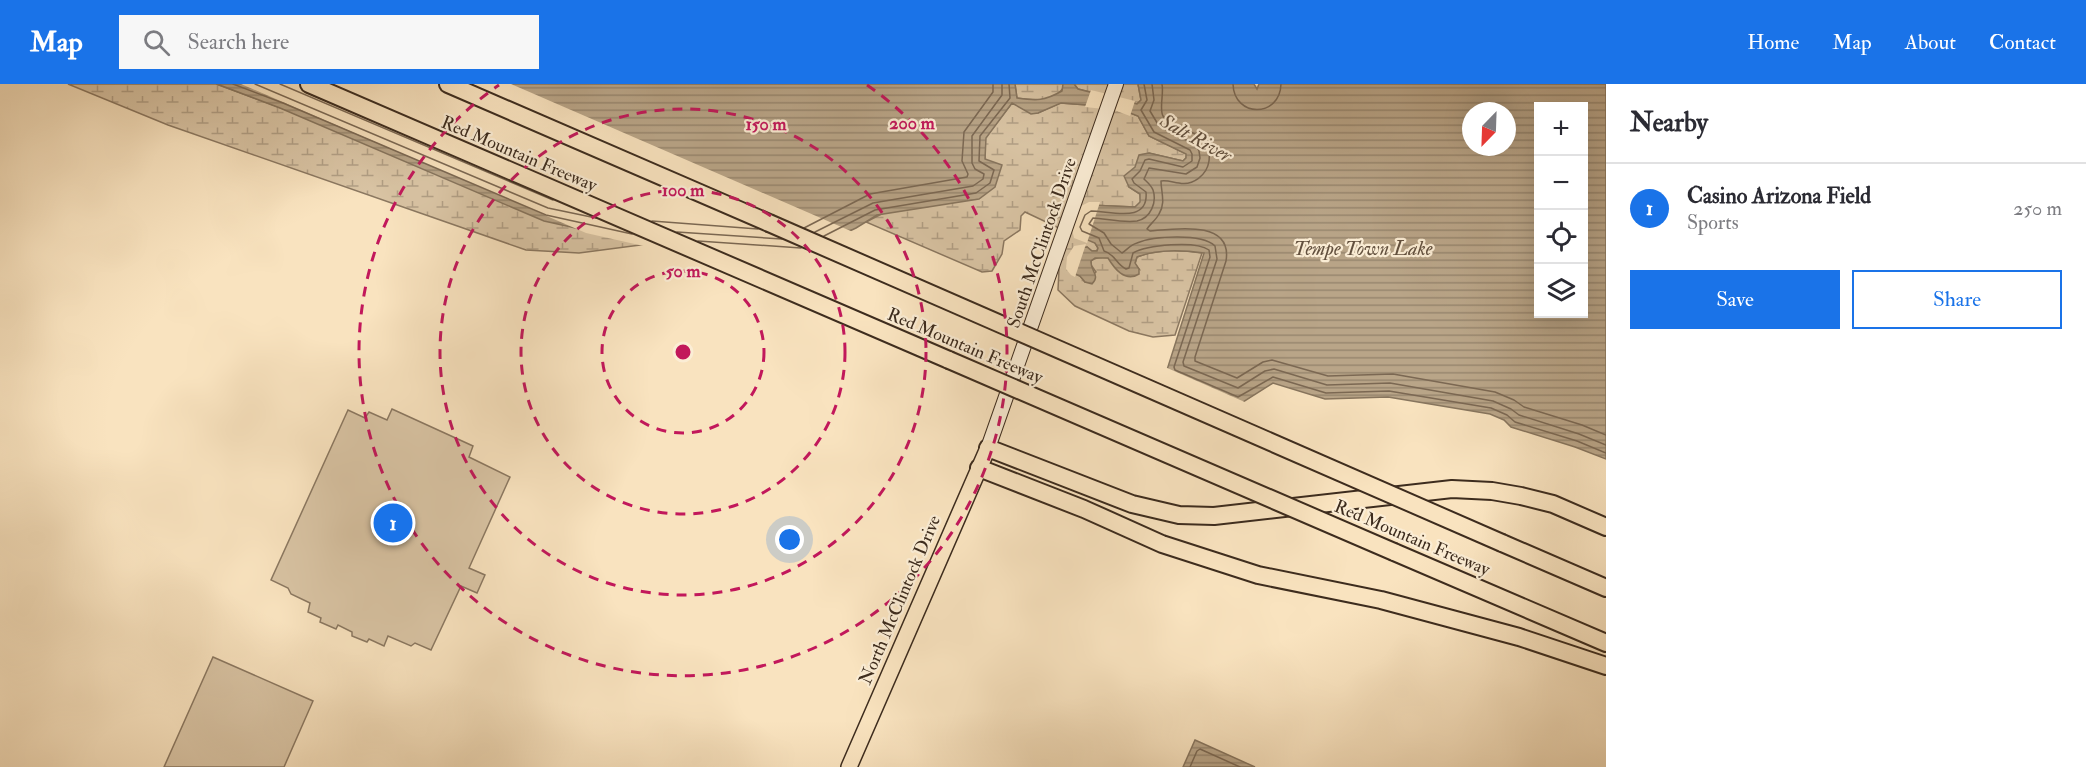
<!DOCTYPE html>
<meta charset="utf-8">
<style>
body{margin:0;font-family:"IM FELL Double Pica",serif;background:#f7f7f7;color:#2b2b33}
.controls{position:absolute;right:18px;top:18px;display:grid;overflow:hidden;border-radius:0px;box-shadow:0 6px 24px #0002}
.controls button{width:54px;height:54px;display:grid;place-items:center;padding:0;border:0;border-bottom:2px solid #e1e1e2;background:#fff;color:#2b2b33;font:30px sans-serif}
.compass{position:absolute;left:1462px;top:18px;width:54px;height:54px;border-radius:50%;background:#fff;box-shadow:0 6px 24px #0002;rotate:203deg}
.you{position:absolute;left:790px;top:456px;width:21px;height:21px;margin:-15px;border:4px solid #fff;border-radius:50%;background:#1a73e8;box-shadow:0 0 0 9px #1a73e833}
.badge{display:grid;place-items:center;width:39px;height:39px;border-radius:50%;background:#1a73e8;color:#fff;font-size:20px;font-weight:700}
.pin{position:absolute;translate:-50% -50%;border:3px solid #fff;box-shadow:0 2px 6px #0006}
.list{margin:0;padding:0;list-style:none}
h2{display:flex;justify-content:space-between;align-items:center;height:78px;margin:0;padding:0 24px;font-size:26px}
h2 small{font-size:20px;font-weight:400;color:#7c7c81}
.list li{display:grid;grid-template-columns:39px 1fr auto;gap:18px;align-items:center;box-sizing:border-box;height:90px;padding:0 24px;border-top:2px solid #e1e1e2}
.list b{display:block;font-size:22px;white-space:nowrap}
.list p{margin:0;font-size:20px;white-space:nowrap;color:#7c7c81}
.list em{font-size:20px;font-style:normal;color:#7c7c81}
.actions{display:flex;gap:12px;padding:18px 24px}
.actions a{flex:1;padding:14px 0;border:2px solid #1a73e8;border-radius:0px;text-align:center;font-size:21px;color:#1a73e8}
.actions .main{background:#1a73e8;color:#fff}
.icon{flex:none;width:33px;height:33px;fill:none;stroke:currentColor;stroke-width:2;stroke-linecap:round;stroke-linejoin:round}
.map{position:relative;flex:none;width:1606px;height:683px;overflow:hidden}
header{display:flex;align-items:center;gap:36px;box-sizing:border-box;height:84px;padding:0 30px;background:#1a73e8;color:#fff}
header strong{font-size:28px}
nav{display:flex;gap:33px;margin-inline-start:auto;font-size:21px}
.search{width:420px;height:54px;background:#f7f7f7;display:flex;align-items:center;gap:15px;box-sizing:border-box;padding:0 21px;border-radius:0px;color:#7c7c81;font-size:22px}
main{display:flex}
aside{flex:1;background:#fff}
.map>svg:first-child{display:block}
</style>
<header>
<strong>Map</strong>
<div class="search"><svg class="icon" aria-label="search" viewBox="0 0 24 24"><circle cx="10" cy="10" r="6"/><path d="M15 15l6 6"/></svg>Search here</div>
<nav><a>Home</a><a>Map</a><a>About</a><a>Contact</a></nav>
</header>
<main>
<div class="map">
<svg width="1606" height="683" viewBox="0 0 1606 683">
<defs>
<pattern id="wetland-marsh" width="20" height="14" patternUnits="userSpaceOnUse" patternTransform="scale(1.5)"><rect width="20" height="14" fill="#d9c4a4"/><path d="M1 5h8M5 5V1M11 12h8M15 12V8" fill="none" stroke="#b19f85"/></pattern>
<pattern id="water-rules" width="6" height="5" patternUnits="userSpaceOnUse" patternTransform="scale(1.5)"><rect width="6" height="5" fill="#b9a588"/><path d="M0 2.5h6" fill="none" stroke="#98876f"/></pattern>
</defs>
<rect width="100%" height="100%" fill="#f9e3bf"/>
<filter id="stains"><feTurbulence type="fractalNoise" baseFrequency=".00333" numOctaves="4"/><feColorMatrix values="0 0 0 0 .2 0 0 0 0 .09 0 0 0 0 .02 0 0 0 .5 -.17"/></filter>
<radialGradient id="worn" r=".72"><stop offset=".6" stop-color="#630" stop-opacity="0"/><stop offset="1" stop-color="#630" stop-opacity=".3"/></radialGradient>
<g fill="url(#wetland-marsh)" stroke="#8b7861" stroke-width="1.5">
<path d="M 68,0 L 216,0 L 648,160 L 579,169 L 526,166 L 168,41 Z"/>
<path d="M 1015,0 L 1063,0 L 1064,3 C 1054,19 1033,16 1017,14 Z"/>
<path d="M 1074,0 L 1138,0 L 1141,16 L 1137,20 L 1078,5 Z"/>
<path d="M 1012,19 L 1038,29 L 1060,19 L 1115,23 L 1138,32 L 1149,52 L 1187,70 L 1186,74 L 1183,77 L 1149,69 L 1129,103 L 1140,110 L 1141,118 L 1135,123 L 1089,121 L 1095,159 L 1098,164 L 1097,167 L 1092,167 L 1087,163 L 1073,189 L 1080,192 L 1085,198 L 1096,188 L 1091,181 L 1091,177 C 1104,167 1126,180 1139,185 L 1135,180 L 1137,173 C 1156,165 1182,166 1202,169 L 1175,251 L 1153,253 L 1129,247 L 1075,222 L 1058,206 L 1061,145 L 1025,128 L 1021,132 L 1020,146 L 1004,157 L 1002,170 L 992,187 L 982,188 L 866,138 L 985,76 L 985,54 Z"/>
</g>
<g fill="#d9c4a4" stroke="#8b7861" stroke-width="1.5">
<path d="M 392,325 L 473,362 L 469,373 L 510,393 L 469,484 L 485,491 L 477,509 L 461,502 L 431,566 L 415,559 L 411,562 L 388,552 L 384,562 L 369,555 L 367,558 L 352,552 L 352,548 L 338,541 L 336,545 L 320,538 L 321,534 L 308,528 L 310,519 L 291,510 L 288,504 L 271,496 L 348,326 L 365,334 L 369,328 L 387,336 Z"/>
<path d="M 213,573 L 313,617 L 284,683 L 164,683 Z"/>
</g>
<g fill="url(#water-rules)" stroke="#87755e" stroke-width="1.5" fill-rule="evenodd">
<path d="M 217,0 L 1015,0 L 1017,14 C 1037,17 1044,17 1062,7 L 1063,0 L 1074,0 L 1078,5 L 1137,20 L 1141,16 L 1138,0 L 1254,0 L 1257,5 L 1259,0 L 1606,0 L 1606,375 L 1575,363 L 1511,343 L 1504,336 L 1490,330 L 1388,313 L 1325,315 L 1273,299 L 1240,320 L 1166,289 L 1204,169 C 1184,166 1157,165 1137,173 L 1135,179 L 1139,185 L 1139,190 C 1125,199 1114,184 1108,174 L 1095,174 L 1091,177 C 1090,187 1101,191 1092,200 L 1085,198 L 1080,192 L 1073,189 L 1076,164 L 1087,163 L 1092,167 L 1097,167 L 1098,164 L 1095,159 L 1076,151 L 1089,121 L 1135,123 L 1140,118 L 1140,110 L 1129,103 L 1124,92 L 1135,83 L 1139,71 L 1149,69 L 1183,77 L 1186,74 L 1186,70 L 1149,52 L 1138,32 L 1115,23 L 1061,19 L 1038,29 L 1031,30 L 1012,19 L 986,54 L 985,75 L 1002,81 L 995,103 L 979,115 L 877,131 L 856,144 L 801,170 L 648,160 L 544,137 L 280,24 ZM 1538,22 L 1584,22 L 1584,230 L 1538,230 ZM 1471,27 L 1507,27 L 1507,63 L 1471,63 Z"/>
<path d="M 1195,656 L 1255,683 L 1183,683 Z"/>
</g>
<g fill="#f9e3bf">
<path d="M 241,0 L 511,0 L 853,148 L 801,173 L 648,163 L 586,149 Z"/>
<path d="M 1091,6 L 1135,17 L 1130,32 L 1114,26 L 1085,23 Z"/>
<path d="M 1089,118 L 1100,118 L 1087,159 L 1074,154 L 1071,141 L 1077,124 Z"/>
<path d="M 1086,160 L 1075,193 L 1071,191 L 1066,185 L 1067,173 L 1074,162 Z"/>
<path d="M 1165,283 L 1247,319 L 1239,323 L 1165,291 L 1163,289 Z"/>
</g>
<g fill="none" stroke-linecap="round" stroke-linejoin="round">
<g stroke="#7b6853" stroke-width="1.5">
<path d="M 233,0 L 283,19 L 546,131 L 632,150"/>
<path d="M 255,0 L 548,124 L 596,134"/>
<path d="M 280,0 L 553,116"/>
<path d="M 1144,0 L 1147,16 L 1141,26 L 1154,48 L 1190,66 L 1192,70 L 1192,77 L 1183,83 L 1149,75 L 1145,76 L 1140,87 L 1132,95 L 1134,99 L 1146,108 C 1149,140 1111,127 1091,127 L 1085,131 L 1080,143 L 1082,147 L 1099,154 L 1104,167 C 1115,170 1116,180 1126,185 L 1129,184 L 1133,169 C 1147,161 1195,156 1209,166 L 1210,173 L 1174,283 L 1175,286 L 1238,313 L 1273,293 L 1326,309 L 1389,307 L 1491,324 L 1507,331 L 1515,338 L 1577,357 L 1606,369"/>
<path d="M 1152,0 L 1154,16 L 1150,27 L 1159,42 L 1196,61 L 1199,67 L 1200,74 L 1197,83 L 1186,90 L 1149,84 L 1144,95 C 1147,98 1151,101 1153,106 C 1157,118 1151,134 1137,137 C 1124,139 1107,135 1093,134 L 1089,140 L 1104,149 L 1111,160 L 1122,169 C 1127,166 1130,161 1137,159 C 1153,152 1202,149 1215,162 L 1217,175 L 1183,278 L 1184,282 L 1238,304 L 1265,287 L 1274,285 L 1327,301 L 1390,299 L 1493,317 L 1511,325 L 1519,331 L 1579,350 L 1606,361"/>
<path d="M 1162,0 C 1164,10 1159,25 1163,32 C 1175,50 1213,43 1209,77 C 1207,91 1193,102 1179,99 C 1172,98 1167,96 1161,97 C 1161,108 1166,119 1159,130 C 1156,136 1150,140 1147,145 L 1150,147 C 1174,145 1233,135 1226,177 L 1195,273 L 1195,277 L 1237,294 L 1263,278 L 1272,276 L 1328,292 L 1393,290 L 1495,308 L 1514,316 L 1524,323 L 1582,341 L 1606,351"/>
<path d="M 1233,0 C 1234,34 1280,34 1281,0"/>
<path d="M 652,137 L 758,145"/>
<path d="M 804,144 L 870,110 L 967,93 L 968,90 L 962,77 L 964,48 L 993,8 L 993,0"/>
<path d="M 677,148 L 782,155"/>
<path d="M 815,148 L 873,119 L 973,102 L 983,95 L 984,90 L 975,85 L 972,79 L 972,52 L 1002,11 L 1002,0"/>
<path d="M 824,152 L 875,126 L 976,109 L 990,99 L 994,86 L 979,77 L 980,52 L 1010,14 L 1009,0"/>
<path d="M 698,157 L 801,164"/>
<path d="M 1190,683 L 1197,667 L 1200,665 L 1240,683"/>
</g>
<defs>
<path id="secondary" d="M 988,364 L 1116,0"/>
<path id="primary" d="M 849,683 L 988,364"/>
<g id="motorway">
<path d="M 309,0 L 949,276"/>
<path d="M 448,0 L 769,139"/>
<path d="M 988,364 L 1132,420 L 1179,431 L 1214,432 L 1452,405 L 1492,407 L 1521,412 L 1553,420 L 1606,443"/>
<path d="M 979,384 L 1084,425 L 1162,460 L 1258,491 L 1381,516 L 1519,553 L 1606,582"/>
<path d="M 1502,459 L 1606,504"/>
<path d="M 1394,468 L 1606,559"/>
</g>
</defs>
<use href="#secondary" stroke="#3d2c1e" stroke-width="16"/>
<use href="#primary" stroke="#3d2c1e" stroke-width="18"/>
<use href="#motorway" stroke="#3d2c1e" stroke-width="20"/>
<use href="#secondary" stroke="#fbedd5" stroke-width="14"/>
<use href="#primary" stroke="#f9e3bf" stroke-width="15"/>
<use href="#motorway" stroke="#f9e3bf" stroke-width="16"/>
<defs>
<g id="motorway-bridge">
<path d="M 769,139 L 1502,459"/>
<path d="M 949,276 L 1394,468"/>
</g>
</defs>
<use href="#motorway-bridge" stroke="#3d2c1e" stroke-width="20" stroke-linecap="butt"/>
<use href="#motorway-bridge" stroke="#f9e3bf" stroke-width="16"/>
</g>
<g fill="none" stroke="#c2185b" stroke-width="3" stroke-dasharray="10 8">
<circle cx="683" cy="268" r="81"/>
<circle cx="683" cy="268" r="162"/>
<circle cx="683" cy="268" r="243"/>
<path d="M867 1A324 324 0 1 1 499 1"/>
</g>
<g text-anchor="middle" dominant-baseline="central" stroke-width="4.5" stroke-linejoin="round" paint-order="stroke">
<g font-size="18" fill="#3d2c1e" stroke="#fbedd5">
<text transform="translate(519 70) rotate(23)">Red Mountain Freeway</text>
<text transform="translate(1042 159) rotate(-71)">South McClintock Drive</text>
<text transform="translate(965 262) rotate(23)">Red Mountain Freeway</text>
<text transform="translate(1412 454) rotate(23)">Red Mountain Freeway</text>
<text transform="translate(900 516) rotate(-67)">North McClintock Drive</text>
</g>
<g font-size="20" font-style="italic" fill="#62503e" stroke="#fbedd5">
<text transform="translate(1196 54) rotate(29)">Salt River</text>
<text x="1363" y="164">Tempe Town Lake</text>
</g>
</g>
<circle cx="683" cy="268" r="9" fill="#c2185b" stroke="#fbedd5" stroke-width="3"/>
<g font-size="18" text-anchor="middle" font-weight="bold" fill="#c2185b" stroke="#fbedd5" stroke-width="4.5" stroke-linejoin="round" paint-order="stroke">
<text x="912" y="45">200 m</text>
<text x="766" y="46">150 m</text>
<text x="683" y="112">100 m</text>
<text x="683" y="193">50 m</text>
</g>
<rect width="100%" height="100%" filter="url(#stains)"/>
<rect width="100%" height="100%" fill="url(#worn)"/>
</svg>
<div class="controls">
<button>+</button>
<button>−</button>
<button><svg class="icon" aria-label="locate" viewBox="0 0 24 24"><circle cx="12" cy="12" r="6"/><path d="M12 2v4M12 18v4M2 12h4M18 12h4"/></svg></button>
<button><svg class="icon" aria-label="layers" viewBox="0 0 24 24"><path d="M12 4l9 5-9 5-9-5zM3 14l9 5 9-5"/></svg></button>
</div>
<svg class="compass" viewBox="-18 -18 36 36"><path d="M0-13l5 13h-10z" fill="#e53935"/><path d="M0 13l5-13h-10z" fill="#7c7c81"/></svg>
<div class="you"></div>
<div class="pin badge" style="left:393px;top:439px">1</div>
</div>
<aside>
<h2>Nearby<small></small></h2>
<ul class="list">
<li><span class="badge">1</span><div><b>Casino Arizona Field</b><p>Sports</p></div><em>250 m</em></li>
</ul>
<div class="actions"><a class="main">Save</a><a>Share</a></div>
</aside>
</main>
